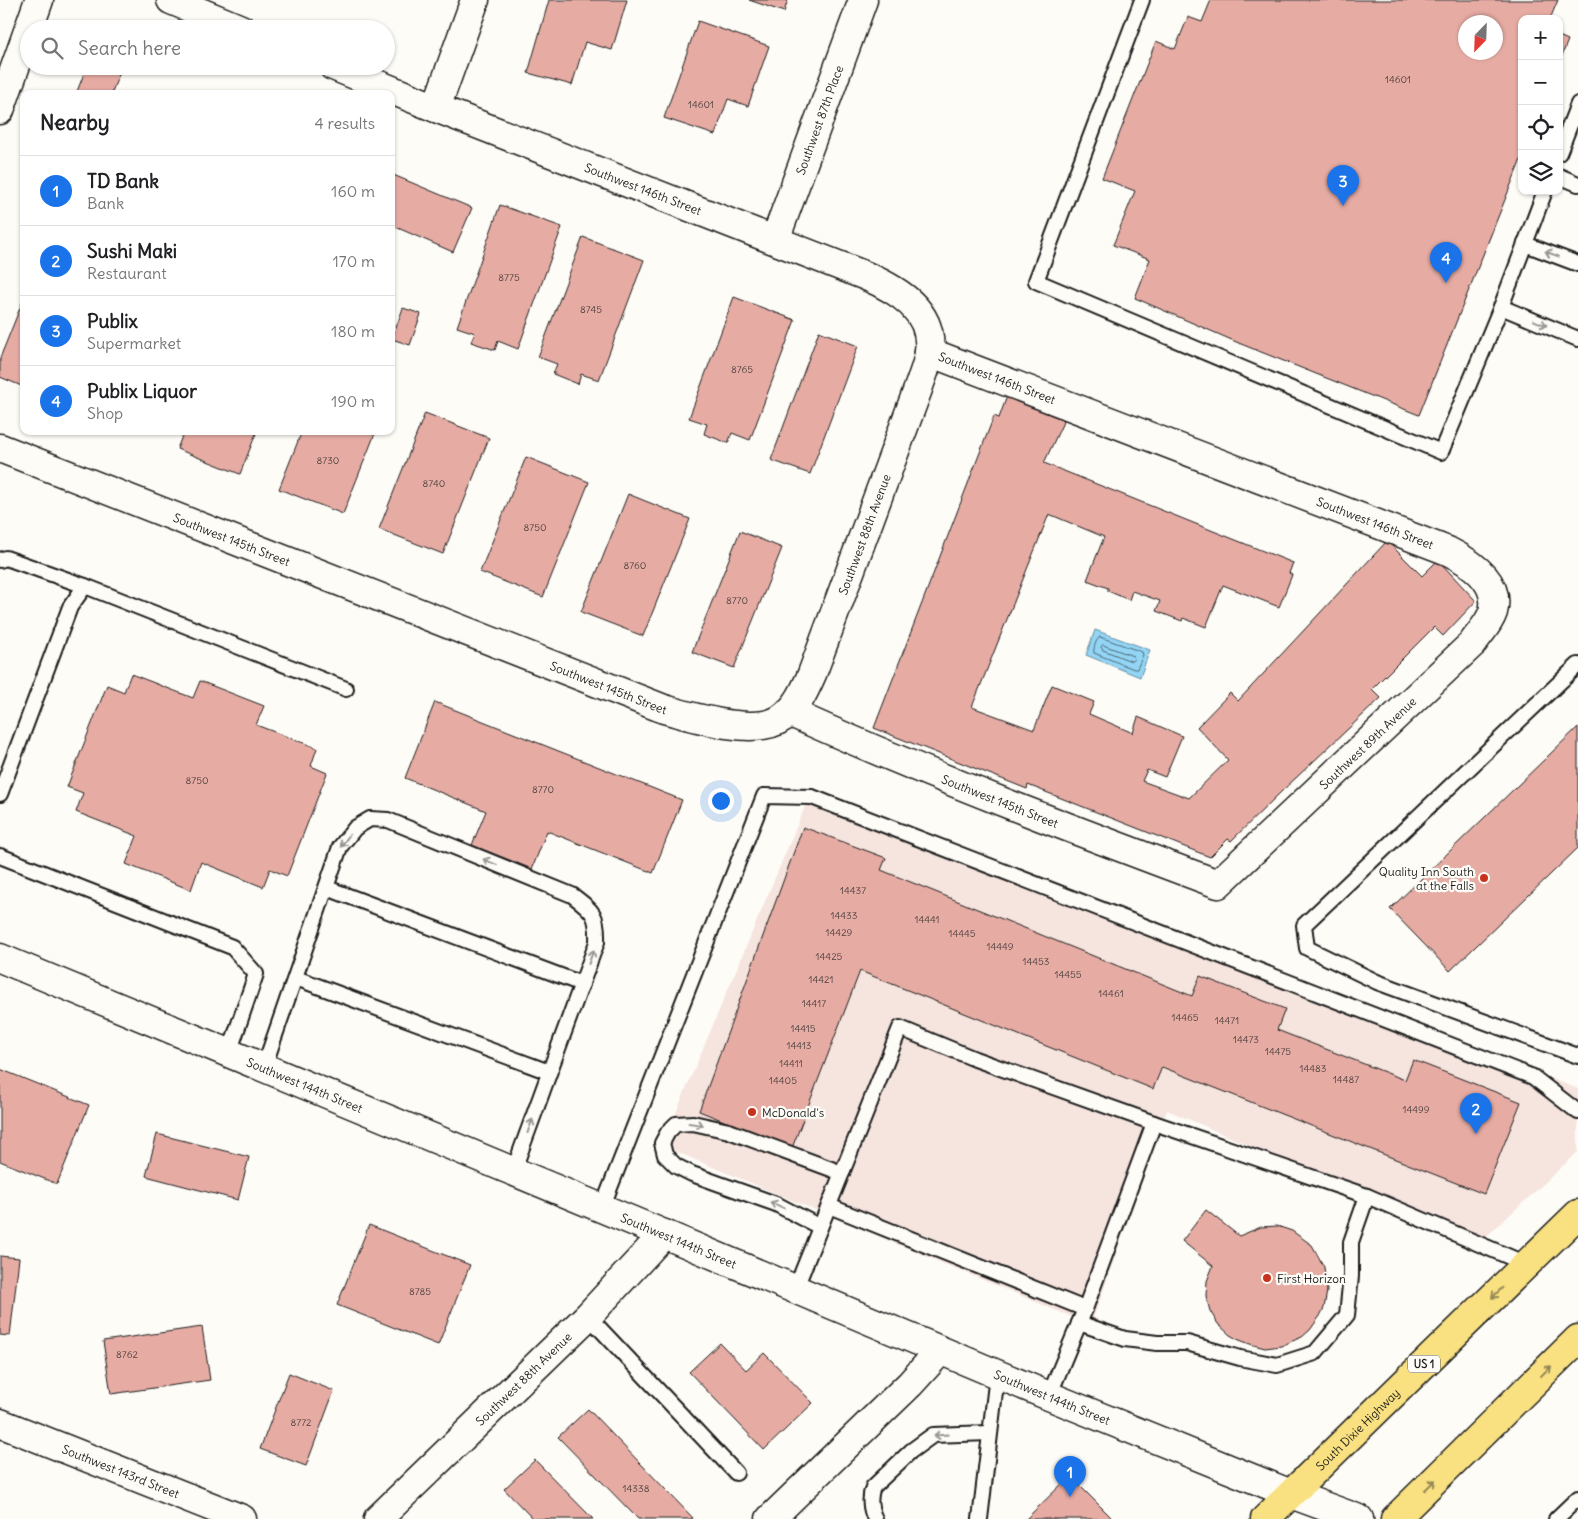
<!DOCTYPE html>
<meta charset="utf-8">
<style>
body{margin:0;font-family:Delius,sans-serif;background:#f2f2f2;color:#202124}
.controls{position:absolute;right:15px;top:15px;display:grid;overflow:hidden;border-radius:10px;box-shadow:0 1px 4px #0004}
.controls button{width:45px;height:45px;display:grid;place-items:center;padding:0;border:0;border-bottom:1px solid #e0e0e0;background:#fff;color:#202124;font:25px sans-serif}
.compass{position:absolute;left:1458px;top:15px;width:45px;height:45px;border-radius:50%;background:#fff;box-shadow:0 1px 4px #0004;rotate:203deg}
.you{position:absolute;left:720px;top:800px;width:18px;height:18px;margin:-12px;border:4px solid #fff;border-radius:50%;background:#1a73e8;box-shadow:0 0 0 8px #1a73e833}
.badge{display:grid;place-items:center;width:32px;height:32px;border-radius:50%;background:#1a73e8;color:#fff;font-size:16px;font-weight:700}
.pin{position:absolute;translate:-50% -41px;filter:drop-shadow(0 1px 2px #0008)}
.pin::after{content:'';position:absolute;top:26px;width:18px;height:15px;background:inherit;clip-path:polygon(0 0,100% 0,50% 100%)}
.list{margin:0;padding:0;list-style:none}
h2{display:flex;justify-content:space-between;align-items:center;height:65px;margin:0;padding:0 20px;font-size:21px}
h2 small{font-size:16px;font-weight:400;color:#757577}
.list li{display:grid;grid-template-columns:32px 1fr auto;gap:15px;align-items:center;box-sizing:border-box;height:70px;padding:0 20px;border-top:1px solid #e0e0e0}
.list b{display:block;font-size:19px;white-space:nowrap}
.list p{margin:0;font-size:16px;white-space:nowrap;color:#757577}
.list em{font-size:16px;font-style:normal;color:#757577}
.icon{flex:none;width:28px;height:28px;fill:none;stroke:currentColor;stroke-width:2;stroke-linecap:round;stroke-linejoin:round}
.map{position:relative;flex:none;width:1578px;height:1519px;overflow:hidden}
.search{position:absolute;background:#fff;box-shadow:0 1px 4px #0004;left:20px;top:20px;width:375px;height:55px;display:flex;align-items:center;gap:12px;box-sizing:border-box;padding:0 18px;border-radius:28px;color:#757577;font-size:19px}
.panel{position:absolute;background:#fff;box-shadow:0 1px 4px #0004;left:20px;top:90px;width:375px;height:345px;border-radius:10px}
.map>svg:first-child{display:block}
</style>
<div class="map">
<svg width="1578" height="1519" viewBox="0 0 1578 1519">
<rect width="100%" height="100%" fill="#fdfcf7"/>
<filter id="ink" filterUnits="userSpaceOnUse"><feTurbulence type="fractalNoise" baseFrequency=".02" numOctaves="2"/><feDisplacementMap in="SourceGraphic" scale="10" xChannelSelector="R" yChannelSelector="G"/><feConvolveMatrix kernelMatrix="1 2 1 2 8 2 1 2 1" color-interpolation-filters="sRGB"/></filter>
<g filter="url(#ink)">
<path fill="#f6e4de" d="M 812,790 L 1578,1089 L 1578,1152 L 1478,1244 L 1167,1110 L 1091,1325 L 662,1146 Z"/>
<path fill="#93d5f5" stroke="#638b9e" d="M 1095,630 L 1150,650 L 1140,677 L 1086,655 Z"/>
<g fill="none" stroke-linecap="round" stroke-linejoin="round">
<g stroke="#4c6673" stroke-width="1">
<path d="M 1100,637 L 1142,652 L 1143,655 L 1137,669 L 1134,669 L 1094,653 C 1093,649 1096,639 1100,637 Z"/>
<path d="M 1103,645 L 1133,656 L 1134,660 L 1131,661 L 1103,650 L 1101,647 Z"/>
</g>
</g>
<g fill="#e6aca4" stroke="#1c1c1c" fill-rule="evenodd">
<path d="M 549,0 L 627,0 L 612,50 L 585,42 L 572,85 L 528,73 Z"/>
<path d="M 749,0 L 788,0 L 784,12 Z"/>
<path d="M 1211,0 L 1558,0 L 1550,19 L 1522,19 L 1522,157 L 1419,415 L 1241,344 L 1135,298 L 1150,259 L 1113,245 L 1135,191 L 1102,178 L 1156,41 L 1175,49 L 1188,17 L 1202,22 ZM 1466,22 L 1496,22 L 1496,52 L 1466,52 Z"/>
<path d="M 698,21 L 769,46 L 748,106 L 728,99 L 715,135 L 664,118 Z"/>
<path d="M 1559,36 L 1568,40 L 1559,63 Z"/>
<path d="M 87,66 L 106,66 L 120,72 L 111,94 L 76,94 Z"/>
<path d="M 391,174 L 472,208 L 453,252 L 391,225 Z"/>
<path d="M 500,205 L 562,227 L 518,349 L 498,341 L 495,350 L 471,342 L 475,333 L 457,327 Z"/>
<path d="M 583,237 L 644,260 L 599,380 L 581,374 L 578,384 L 553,374 L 557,364 L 538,357 Z"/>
<path d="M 734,297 L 795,320 L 750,440 L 732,433 L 728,443 L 704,434 L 707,424 L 689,418 Z"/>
<path d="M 24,298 L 24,387 L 0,377 L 0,358 Z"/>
<path d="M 403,308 L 421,314 L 410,345 L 392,339 Z"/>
<path d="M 819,331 L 858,346 L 810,474 L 771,460 Z"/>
<path d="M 1007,396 L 1064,420 L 1044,463 L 1293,563 L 1289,573 L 1292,575 L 1279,607 L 1223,585 L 1206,627 L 1183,618 L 1182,621 L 1156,611 L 1160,601 L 1132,591 L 1129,600 L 1108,591 L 1108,588 L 1087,580 L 1104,537 L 1049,514 L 972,707 L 1034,730 L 1052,685 L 1094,702 L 1089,714 L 1133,733 L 1138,717 L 1182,736 L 1165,777 L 1147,770 L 1142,781 L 1189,798 L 1228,760 L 1197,727 L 1230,693 L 1238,701 L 1387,541 L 1422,576 L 1438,560 L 1476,601 L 1443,636 L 1434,627 L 1372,689 L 1381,698 L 1282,791 L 1231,841 L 1228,839 L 1210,857 L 1028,785 L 1027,789 L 874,728 L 994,416 L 999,418 Z"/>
<path d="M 425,413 L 489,438 L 443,554 L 379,529 Z"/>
<path d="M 184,431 L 257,431 L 240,474 L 177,449 Z"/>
<path d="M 302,431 L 376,431 L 343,514 L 279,489 Z"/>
<path d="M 526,457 L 589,482 L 543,597 L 480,572 Z"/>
<path d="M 628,494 L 690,519 L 643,636 L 581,612 Z"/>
<path d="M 740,531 L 782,548 L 734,668 L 692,652 Z"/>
<path d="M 131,674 L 193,698 L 200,681 L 264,706 L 256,725 L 317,748 L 311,766 L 327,773 L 287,876 L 270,869 L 263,887 L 201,862 L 191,890 L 126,864 L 137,836 L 76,812 L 83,793 L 67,787 L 107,685 L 124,692 Z"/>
<path d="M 435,702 L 682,800 L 653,873 L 547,831 L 532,869 L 472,845 L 486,811 L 405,778 Z"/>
<path d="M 1578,727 L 1578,848 L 1450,971 L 1390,909 Z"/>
<path d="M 803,827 L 886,858 L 881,870 L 1192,996 L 1200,976 L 1285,1009 L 1277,1030 L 1405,1080 L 1413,1060 L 1521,1102 L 1484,1194 L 1162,1067 L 1153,1089 L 860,971 L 792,1148 L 699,1111 Z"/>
<path d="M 0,1069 L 89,1105 L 57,1184 L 0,1161 Z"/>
<path d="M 157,1134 L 249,1157 L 238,1200 L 146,1176 Z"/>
<path d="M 1206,1210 L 1239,1236 L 1261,1227 L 1277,1226 L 1292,1231 L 1312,1245 L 1324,1267 L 1327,1291 L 1324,1308 L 1320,1316 L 1310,1330 L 1302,1337 L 1281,1346 L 1265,1348 L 1250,1344 L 1237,1339 L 1230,1335 L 1218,1324 L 1210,1311 L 1206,1296 L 1207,1281 L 1213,1266 L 1182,1241 Z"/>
<path d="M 369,1225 L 470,1265 L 438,1345 L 337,1305 Z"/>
<path d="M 0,1256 L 19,1258 L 10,1336 L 0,1335 Z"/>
<path d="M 202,1327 L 210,1380 L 111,1394 L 103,1341 Z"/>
<path d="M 720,1343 L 746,1370 L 764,1353 L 813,1403 L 764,1450 L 689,1372 Z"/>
<path d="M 289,1373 L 334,1391 L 306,1466 L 260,1449 Z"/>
<path d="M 588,1409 L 693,1518 L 692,1519 L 638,1519 L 558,1437 Z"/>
<path d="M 535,1460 L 593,1519 L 533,1519 L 504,1489 Z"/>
<path d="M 1070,1476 L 1113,1519 L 1026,1519 Z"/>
</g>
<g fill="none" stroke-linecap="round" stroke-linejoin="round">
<defs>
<g id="lane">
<path d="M 1142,0 L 1036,281 L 1441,452 L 1501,307 L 1545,191"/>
<path d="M 1559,153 L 1578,104"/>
<path d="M 1559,176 L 1578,184"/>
<path d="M 1525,244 L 1578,264"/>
<path d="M 1501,307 L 1578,339"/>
<path d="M 0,560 L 6,558 L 85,586"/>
<path d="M 1578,665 L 1304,925 L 1307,948 L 1377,982 L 1578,1056"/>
<path d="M 0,794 L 70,607 L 85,586 L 346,689"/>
<path d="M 0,856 L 232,947 L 256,974 L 229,1053"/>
<path d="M 327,888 L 582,984"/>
<path d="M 296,978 L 549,1072"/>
<path d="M 264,1067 L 340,847 L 355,828 L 370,819 L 388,820 L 572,895 C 593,911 598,914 597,942 L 513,1172"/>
<path d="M 829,1206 L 1085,1309"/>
<path d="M 602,1208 L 764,796 L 812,797 L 1533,1077 L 1578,1112"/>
<path d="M 820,1227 L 776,1204 L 692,1174 L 676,1166 L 665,1155 L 662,1143 L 668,1132 L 676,1124 L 693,1123 L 729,1131 L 842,1173"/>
<path d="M 795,1290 L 900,1028 L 975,1059 L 1154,1123"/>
<path d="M 588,1316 L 736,1473"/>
<path d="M 1079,1323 L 1125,1339 L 1157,1343 L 1187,1343 L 1240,1358 L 1277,1365 L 1315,1353 L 1347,1315 L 1351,1276 L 1351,1242 L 1367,1196"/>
<path d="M 1049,1396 L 1085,1309 L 1154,1123 L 1367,1196 L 1526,1264"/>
<path d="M 875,1519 C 870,1509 869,1497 873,1487 L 911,1451 L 933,1435 L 989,1433"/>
<path d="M 980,1519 L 997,1375"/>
<path d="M 1556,1519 L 1578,1498"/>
</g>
<g id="street">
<path d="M 171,0 L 241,29"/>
<path d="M 436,108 L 475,0"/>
<path id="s1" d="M 775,240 L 863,0"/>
<path id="s2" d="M 0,448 L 664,709 C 693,717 756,737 782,718 C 797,708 805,690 812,674 L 918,389 C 922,377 928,364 929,352 C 934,311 898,290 866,276 L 436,108 L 333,66"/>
<path id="s3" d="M 789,712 C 930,776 1074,830 1218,884 L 1472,644 C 1479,634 1489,624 1493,612 C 1501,582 1470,562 1448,551 L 929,352"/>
<path id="s4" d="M 0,1423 L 242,1519"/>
<path id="s5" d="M 378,1519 L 588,1316 L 664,1234"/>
<path d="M 770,1519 L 910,1384 L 940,1351"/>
</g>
<g id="secondary">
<path d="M 0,110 L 39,0"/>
<path id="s6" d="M 0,958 L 664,1234 L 1049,1396 L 1291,1494 L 1359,1519"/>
</g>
<g id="highway">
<path id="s7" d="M 1265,1519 L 1578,1214"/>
<path d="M 1395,1519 L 1578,1339"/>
</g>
</defs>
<use href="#lane" stroke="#1c1c1c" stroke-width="18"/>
<use href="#street" stroke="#1c1c1c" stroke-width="31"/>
<use href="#secondary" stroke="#1c1c1c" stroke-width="31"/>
<use href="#highway" stroke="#1c1c1c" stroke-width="31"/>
<use href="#lane" stroke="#fdfcf7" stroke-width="14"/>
<use href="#street" stroke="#fdfcf7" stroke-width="28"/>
<use href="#secondary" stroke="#fdfcf7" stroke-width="28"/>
<use href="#highway" stroke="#f9e181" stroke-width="28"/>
</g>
<defs><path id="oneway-shaft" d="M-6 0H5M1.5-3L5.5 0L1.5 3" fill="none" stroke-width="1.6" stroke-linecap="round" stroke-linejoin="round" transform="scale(1.25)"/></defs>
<g stroke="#989794">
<use href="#oneway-shaft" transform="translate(1552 254) rotate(-159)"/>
<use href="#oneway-shaft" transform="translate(1540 323) rotate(22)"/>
<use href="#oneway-shaft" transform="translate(345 841) rotate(125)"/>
<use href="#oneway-shaft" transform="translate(490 862) rotate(-158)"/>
<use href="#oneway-shaft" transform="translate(591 957) rotate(-70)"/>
<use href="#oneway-shaft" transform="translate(696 1124) rotate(8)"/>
<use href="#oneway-shaft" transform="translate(530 1126) rotate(-70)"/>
<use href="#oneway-shaft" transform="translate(777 1205) rotate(-156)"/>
<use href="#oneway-shaft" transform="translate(941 1435) rotate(176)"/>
</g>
<g stroke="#968854">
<use href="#oneway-shaft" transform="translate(1497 1293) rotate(136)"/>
<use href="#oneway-shaft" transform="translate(1546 1371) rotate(-44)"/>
<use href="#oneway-shaft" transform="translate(1430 1485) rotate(-44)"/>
</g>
</g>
<g fill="#c8321e" stroke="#fdfcf7" stroke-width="2">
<circle cx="1484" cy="878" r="5"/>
<circle cx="752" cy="1112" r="5"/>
<circle cx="1267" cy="1278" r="5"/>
</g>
<g text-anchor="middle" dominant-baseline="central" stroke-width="4.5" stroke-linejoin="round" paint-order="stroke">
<g font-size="10" fill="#4e403e">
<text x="1398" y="79">14601</text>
<text x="701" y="104">14601</text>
<text x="509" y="277">8775</text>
<text x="591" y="309">8745</text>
<text x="742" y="369">8765</text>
<text x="328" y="460">8730</text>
<text x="434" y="483">8740</text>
<text x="535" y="527">8750</text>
<text x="635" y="565">8760</text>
<text x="737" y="600">8770</text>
<text x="197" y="780">8750</text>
<text x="543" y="789">8770</text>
<text x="853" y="890">14437</text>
<text x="844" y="915">14433</text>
<text x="927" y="919">14441</text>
<text x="839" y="932">14429</text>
<text x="962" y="933">14445</text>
<text x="1000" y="946">14449</text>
<text x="829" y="956">14425</text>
<text x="1036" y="961">14453</text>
<text x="1068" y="974">14455</text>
<text x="821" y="979">14421</text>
<text x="1111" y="993">14461</text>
<text x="814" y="1003">14417</text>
<text x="1185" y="1017">14465</text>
<text x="1227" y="1020">14471</text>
<text x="803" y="1028">14415</text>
<text x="1246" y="1039">14473</text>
<text x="799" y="1045">14413</text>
<text x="1278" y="1051">14475</text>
<text x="791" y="1063">14411</text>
<text x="1313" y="1068">14483</text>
<text x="1346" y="1079">14487</text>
<text x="783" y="1080">14405</text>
<text x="1416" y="1109">14499</text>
<text x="420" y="1291">8785</text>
<text x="127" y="1354">8762</text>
<text x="301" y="1422">8772</text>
<text x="636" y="1488">14338</text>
</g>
<rect fill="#fdfcf7" stroke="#605f5e" stroke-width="1" x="1408" y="1355.5" width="32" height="17" rx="4"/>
<g font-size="11" font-weight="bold" fill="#1c1c1c">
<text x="1424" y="1364">US 1</text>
</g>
<g font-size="12" fill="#1c1c1c" stroke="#fdfcf7">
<text stroke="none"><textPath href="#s1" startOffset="128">Southwest 87th Place</textPath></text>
<text transform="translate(643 189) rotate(21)">Southwest 146th Street</text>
<text transform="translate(997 378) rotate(21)">Southwest 146th Street</text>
<text transform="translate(1375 523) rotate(21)">Southwest 146th Street</text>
<text stroke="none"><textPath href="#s2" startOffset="1038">Southwest 88th Avenue</textPath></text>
<text stroke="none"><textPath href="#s2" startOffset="249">Southwest 145th Street</textPath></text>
<text stroke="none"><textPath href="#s2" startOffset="654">Southwest 145th Street</textPath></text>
<text stroke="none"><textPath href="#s3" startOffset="668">Southwest 89th Avenue</textPath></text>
<text stroke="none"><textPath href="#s3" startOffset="229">Southwest 145th Street</textPath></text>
<text stroke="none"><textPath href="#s6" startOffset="330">Southwest 144th Street</textPath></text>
<text stroke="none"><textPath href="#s6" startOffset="735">Southwest 144th Street</textPath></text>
<text stroke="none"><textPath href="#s5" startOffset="202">Southwest 88th Avenue</textPath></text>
<text stroke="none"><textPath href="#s6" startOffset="1140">Southwest 144th Street</textPath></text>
<text stroke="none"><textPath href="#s7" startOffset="129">South Dixie Highway</textPath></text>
<text stroke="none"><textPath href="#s4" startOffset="130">Southwest 143rd Street</textPath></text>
</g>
<g font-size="12" fill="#1c1c1c" stroke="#fdfcf7" text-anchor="start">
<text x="1474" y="871" text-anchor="end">Quality Inn South<tspan x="1474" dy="14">at the Falls</tspan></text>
<text x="762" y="1112">McDonald's</text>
<text x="1277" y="1278">First Horizon</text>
</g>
</g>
</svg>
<div class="controls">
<button>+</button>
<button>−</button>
<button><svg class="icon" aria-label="locate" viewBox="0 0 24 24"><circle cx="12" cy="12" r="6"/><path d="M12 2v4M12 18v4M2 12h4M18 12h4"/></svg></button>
<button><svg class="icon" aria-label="layers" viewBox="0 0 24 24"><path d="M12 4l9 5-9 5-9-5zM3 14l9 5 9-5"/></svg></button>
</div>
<svg class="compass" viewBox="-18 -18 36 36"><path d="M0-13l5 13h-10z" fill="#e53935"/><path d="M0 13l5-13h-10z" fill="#757577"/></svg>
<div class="you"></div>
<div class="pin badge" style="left:1070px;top:1497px">1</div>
<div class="pin badge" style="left:1476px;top:1134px">2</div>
<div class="pin badge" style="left:1343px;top:206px">3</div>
<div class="pin badge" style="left:1446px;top:283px">4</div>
<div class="search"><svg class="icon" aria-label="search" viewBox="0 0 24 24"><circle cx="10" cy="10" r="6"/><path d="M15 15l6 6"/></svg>Search here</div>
<section class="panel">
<h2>Nearby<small>4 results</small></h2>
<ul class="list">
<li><span class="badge">1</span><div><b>TD Bank</b><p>Bank</p></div><em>160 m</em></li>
<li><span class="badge">2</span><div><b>Sushi Maki</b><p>Restaurant</p></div><em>170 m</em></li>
<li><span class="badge">3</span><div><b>Publix</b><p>Supermarket</p></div><em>180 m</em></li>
<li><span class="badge">4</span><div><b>Publix Liquor</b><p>Shop</p></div><em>190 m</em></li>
</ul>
</section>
</div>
